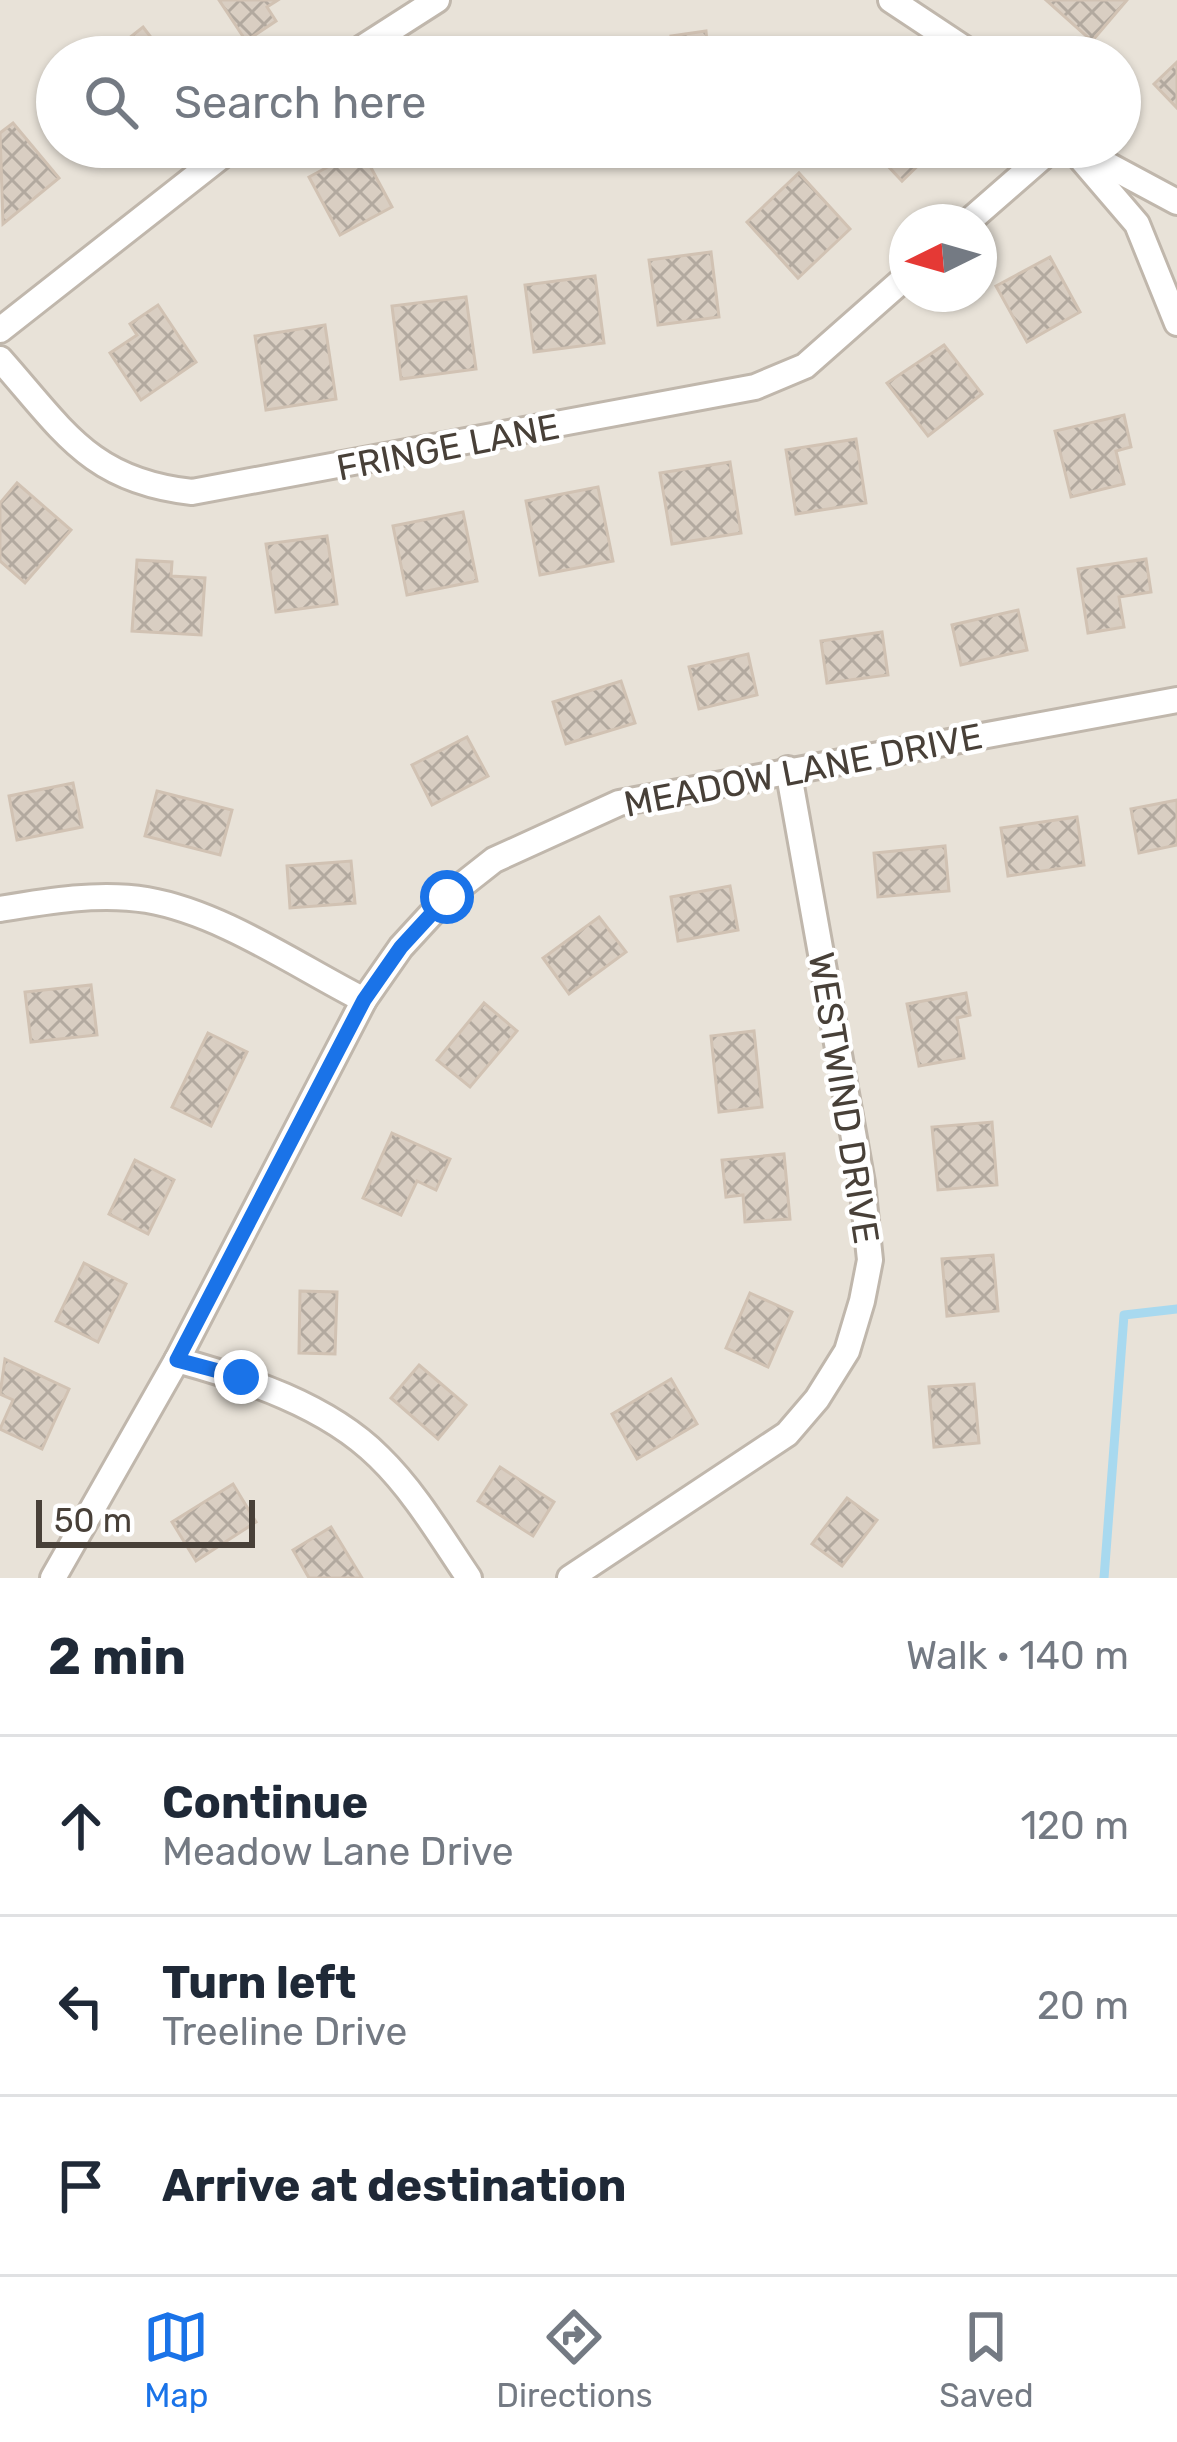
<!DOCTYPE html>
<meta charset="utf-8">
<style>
body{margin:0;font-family:Rubik,sans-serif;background:#f6f6f7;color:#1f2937}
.compass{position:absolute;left:889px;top:204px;width:108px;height:108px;border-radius:50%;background:#fff;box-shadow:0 3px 9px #0004;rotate:265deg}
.scale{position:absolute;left:36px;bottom:30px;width:219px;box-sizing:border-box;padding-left:12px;border:6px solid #484038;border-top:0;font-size:33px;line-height:42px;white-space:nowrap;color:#484038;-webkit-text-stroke:9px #fff;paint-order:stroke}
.stop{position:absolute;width:36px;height:36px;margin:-27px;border:9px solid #1a73e8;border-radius:50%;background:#fff}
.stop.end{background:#1a73e8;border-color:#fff;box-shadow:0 3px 12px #0008}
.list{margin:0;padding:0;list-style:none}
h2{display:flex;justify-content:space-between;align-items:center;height:156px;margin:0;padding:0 48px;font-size:51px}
h2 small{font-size:39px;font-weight:400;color:#747a83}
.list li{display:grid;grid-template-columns:78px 1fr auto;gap:36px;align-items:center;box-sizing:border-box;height:180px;padding:0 48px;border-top:3px solid #e0e1e3}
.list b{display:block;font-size:45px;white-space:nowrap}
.list p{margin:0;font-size:39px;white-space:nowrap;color:#747a83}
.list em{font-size:39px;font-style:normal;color:#747a83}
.icon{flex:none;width:66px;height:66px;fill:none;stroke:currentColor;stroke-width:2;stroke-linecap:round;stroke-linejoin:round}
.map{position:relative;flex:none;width:1177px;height:1578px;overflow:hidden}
.search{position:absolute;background:#fff;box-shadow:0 3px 9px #0004;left:36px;right:36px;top:36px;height:132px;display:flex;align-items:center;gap:30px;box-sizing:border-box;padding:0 42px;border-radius:66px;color:#747a83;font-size:45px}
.sheet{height:696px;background:#fff}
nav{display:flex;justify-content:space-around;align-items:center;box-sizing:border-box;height:168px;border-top:3px solid #e0e1e3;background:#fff;font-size:33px;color:#747a83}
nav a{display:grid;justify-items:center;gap:6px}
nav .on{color:#1a73e8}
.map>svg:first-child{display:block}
</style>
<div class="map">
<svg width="1177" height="1578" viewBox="0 0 1177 1578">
<defs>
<pattern id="building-cross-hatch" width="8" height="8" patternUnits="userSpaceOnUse" patternTransform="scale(3)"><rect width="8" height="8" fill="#d9cec2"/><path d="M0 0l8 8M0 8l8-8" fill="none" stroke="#b2a99f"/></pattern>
</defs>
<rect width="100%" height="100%" fill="#f4f0ea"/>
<path fill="#e8e2d8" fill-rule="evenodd" d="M 0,0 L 1177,0 L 1177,1578 L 0,1578 ZM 57,57 L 1120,57 L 1120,147 L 57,147 ZM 907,222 L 979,222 L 979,294 L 907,294 Z"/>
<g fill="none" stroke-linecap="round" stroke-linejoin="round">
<path stroke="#a8d9ef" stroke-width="9" d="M 1104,1578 L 1124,1315 L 1177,1309"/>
</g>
<g fill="url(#building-cross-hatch)" stroke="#d1c2b3" stroke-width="3">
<path d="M 219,0 L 278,0 L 267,7 L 276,21 L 246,41 Z"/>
<path d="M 1046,0 L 1127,0 L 1092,41 Z"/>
<path d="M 143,27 L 166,57 L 105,57 Z"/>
<path d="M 706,31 L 707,43 L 743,38 L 746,57 L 674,57 L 671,36 Z"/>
<path d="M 601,40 L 605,57 L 540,57 L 539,55 Z"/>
<path d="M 1177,62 L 1177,108 L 1154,84 Z"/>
<path d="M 13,123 L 59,178 L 3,224 L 0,133 Z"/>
<path d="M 433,147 L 469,147 L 444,164 Z"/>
<path d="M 870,147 L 937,147 L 902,181 Z"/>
<path d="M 361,149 L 392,207 L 340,235 L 309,177 Z"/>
<path d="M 799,173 L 850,229 L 798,278 L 747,222 Z"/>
<path d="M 711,252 L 719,317 L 658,325 L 649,260 Z"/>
<path d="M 1050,257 L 1080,312 L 1027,342 L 996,286 Z"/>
<path d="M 595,276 L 604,343 L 534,352 L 525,285 Z"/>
<path d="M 466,297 L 476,369 L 401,379 L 392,306 Z"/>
<path d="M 158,305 L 196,362 L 141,400 L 110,353 L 137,335 L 130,324 Z"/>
<path d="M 325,325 L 336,399 L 266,410 L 255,336 Z"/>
<path d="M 944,345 L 982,394 L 928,436 L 887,383 Z"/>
<path d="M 1124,415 L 1131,447 L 1116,451 L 1124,484 L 1071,497 L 1055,431 Z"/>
<path d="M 856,439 L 866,503 L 796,514 L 786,450 Z"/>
<path d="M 730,462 L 741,533 L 672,544 L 660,473 Z"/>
<path d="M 17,483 L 71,530 L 25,583 L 0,561 L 0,503 Z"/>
<path d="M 598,487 L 613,561 L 540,575 L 526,501 Z"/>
<path d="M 463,512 L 477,581 L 407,595 L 393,526 Z"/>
<path d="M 327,536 L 337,604 L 276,612 L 266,544 Z"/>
<path d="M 1146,559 L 1151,592 L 1119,597 L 1124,627 L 1088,633 L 1078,569 Z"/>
<path d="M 137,560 L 172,562 L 171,576 L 205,578 L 201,635 L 132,631 Z"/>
<path d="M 1018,610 L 1027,650 L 961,665 L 952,625 Z"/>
<path d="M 882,632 L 888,675 L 827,683 L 821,641 Z"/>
<path d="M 748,654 L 757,695 L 699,709 L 689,667 Z"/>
<path d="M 621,681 L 635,723 L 566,744 L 553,702 Z"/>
<path d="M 467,737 L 488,776 L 432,805 L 412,765 Z"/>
<path d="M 73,783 L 82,827 L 17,840 L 9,796 Z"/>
<path d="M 157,791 L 232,810 L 220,855 L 145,836 Z"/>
<path d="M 1177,800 L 1177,845 L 1139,853 L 1131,809 Z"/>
<path d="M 1077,817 L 1084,865 L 1008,876 L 1001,828 Z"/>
<path d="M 945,846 L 949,891 L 878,897 L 874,853 Z"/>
<path d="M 351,861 L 355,903 L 290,908 L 287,866 Z"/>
<path d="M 730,886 L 738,930 L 678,941 L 671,897 Z"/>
<path d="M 599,917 L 626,952 L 569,994 L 543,958 Z"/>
<path d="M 91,985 L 97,1035 L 31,1042 L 25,992 Z"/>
<path d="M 966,993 L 970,1015 L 957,1018 L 964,1058 L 919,1066 L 907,1004 Z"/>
<path d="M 484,1003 L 517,1031 L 470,1087 L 437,1060 Z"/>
<path d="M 754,1031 L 762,1107 L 719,1112 L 711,1036 Z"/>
<path d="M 208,1033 L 247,1052 L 211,1126 L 172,1107 Z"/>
<path d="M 992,1122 L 997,1185 L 938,1190 L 932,1127 Z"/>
<path d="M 392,1133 L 450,1159 L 436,1190 L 417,1181 L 401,1215 L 363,1198 Z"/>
<path d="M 784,1154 L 790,1219 L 745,1222 L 743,1195 L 726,1197 L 722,1160 Z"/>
<path d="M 135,1160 L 174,1180 L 148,1234 L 109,1214 Z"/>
<path d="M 993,1255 L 998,1311 L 947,1316 L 942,1259 Z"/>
<path d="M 84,1263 L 126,1284 L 98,1342 L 56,1321 Z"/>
<path d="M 300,1291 L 337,1292 L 335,1354 L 299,1353 Z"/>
<path d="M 750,1293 L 792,1312 L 768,1367 L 726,1348 Z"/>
<path d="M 5,1359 L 69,1389 L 42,1449 L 0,1429 L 13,1400 L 0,1394 Z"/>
<path d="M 419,1365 L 466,1405 L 438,1439 L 391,1398 Z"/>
<path d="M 671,1379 L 697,1424 L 637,1459 L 612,1414 Z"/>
<path d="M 974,1384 L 979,1443 L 934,1447 L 929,1387 Z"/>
<path d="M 500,1467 L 554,1502 L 533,1536 L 478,1501 Z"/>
<path d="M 233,1484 L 256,1522 L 196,1561 L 172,1522 Z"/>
<path d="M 847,1498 L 877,1520 L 842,1566 L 812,1544 Z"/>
<path d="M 331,1527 L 362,1578 L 309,1578 L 293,1550 Z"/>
</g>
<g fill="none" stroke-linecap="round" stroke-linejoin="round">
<defs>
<g id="minor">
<path d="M 891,0 L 977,57"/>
<path d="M 348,57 L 437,0"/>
<path d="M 1071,147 L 1137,224 L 1177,323"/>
<path d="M 1095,158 L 1177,202"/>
<path d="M 968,222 L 1054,147"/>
<path d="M 0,330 L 233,147"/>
<path d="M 0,359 C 63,430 90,481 192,492 L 755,387 L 805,366 L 907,276"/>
<path d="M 0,909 C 47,901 99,892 147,900 C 222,913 297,966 364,1000"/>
<path d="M 177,1360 C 246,1379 327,1405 379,1457 C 415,1492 441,1537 469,1578"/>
<path d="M 53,1578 L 177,1360 L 364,1000 L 401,947 L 447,897 L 494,860 L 619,803 L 1177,700"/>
<path d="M 570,1578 L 787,1434 L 817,1399 L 847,1351 L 862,1301 L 870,1260 L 862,1183 L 788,769"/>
</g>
</defs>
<use href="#minor" stroke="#c0b7ac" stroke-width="30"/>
<use href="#minor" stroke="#fff" stroke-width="24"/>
</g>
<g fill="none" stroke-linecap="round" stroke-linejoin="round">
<path stroke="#1a73e8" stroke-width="15" d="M 241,1377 L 177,1360 L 364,1000 L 401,947 L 447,897"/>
</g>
<g text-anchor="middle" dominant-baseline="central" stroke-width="9" stroke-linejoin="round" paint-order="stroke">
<g font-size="36" fill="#484038" stroke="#fff">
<text transform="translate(448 447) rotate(-11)">FRINGE LANE</text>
<text transform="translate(803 770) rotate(-11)">MEADOW LANE DRIVE</text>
<text transform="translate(844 1098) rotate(81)">WESTWIND DRIVE</text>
</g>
</g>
</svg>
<svg class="compass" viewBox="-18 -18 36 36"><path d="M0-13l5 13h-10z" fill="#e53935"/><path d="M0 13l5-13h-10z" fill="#747a83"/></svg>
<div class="scale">50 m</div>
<div class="stop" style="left:447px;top:897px"></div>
<div class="stop end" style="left:241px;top:1377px"></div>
<div class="search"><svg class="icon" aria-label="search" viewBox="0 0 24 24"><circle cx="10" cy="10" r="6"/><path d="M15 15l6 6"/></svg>Search here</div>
</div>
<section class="sheet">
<h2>2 min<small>Walk · 140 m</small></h2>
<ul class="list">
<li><svg class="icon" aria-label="ahead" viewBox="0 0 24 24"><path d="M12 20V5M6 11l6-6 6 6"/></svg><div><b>Continue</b><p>Meadow Lane Drive</p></div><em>120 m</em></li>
<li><svg class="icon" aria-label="left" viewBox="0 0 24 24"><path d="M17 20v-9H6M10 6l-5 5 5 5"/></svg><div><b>Turn left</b><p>Treeline Drive</p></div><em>20 m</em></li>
<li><svg class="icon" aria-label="arrive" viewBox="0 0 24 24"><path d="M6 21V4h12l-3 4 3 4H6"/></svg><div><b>Arrive at destination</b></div></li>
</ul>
</section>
<nav>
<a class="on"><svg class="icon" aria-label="map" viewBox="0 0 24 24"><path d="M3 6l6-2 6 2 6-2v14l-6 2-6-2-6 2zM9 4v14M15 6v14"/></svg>Map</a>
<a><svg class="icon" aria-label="directions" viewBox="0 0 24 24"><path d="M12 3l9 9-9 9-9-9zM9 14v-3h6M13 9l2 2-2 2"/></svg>Directions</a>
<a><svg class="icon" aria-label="saved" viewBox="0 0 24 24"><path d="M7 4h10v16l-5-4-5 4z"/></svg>Saved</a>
</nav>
